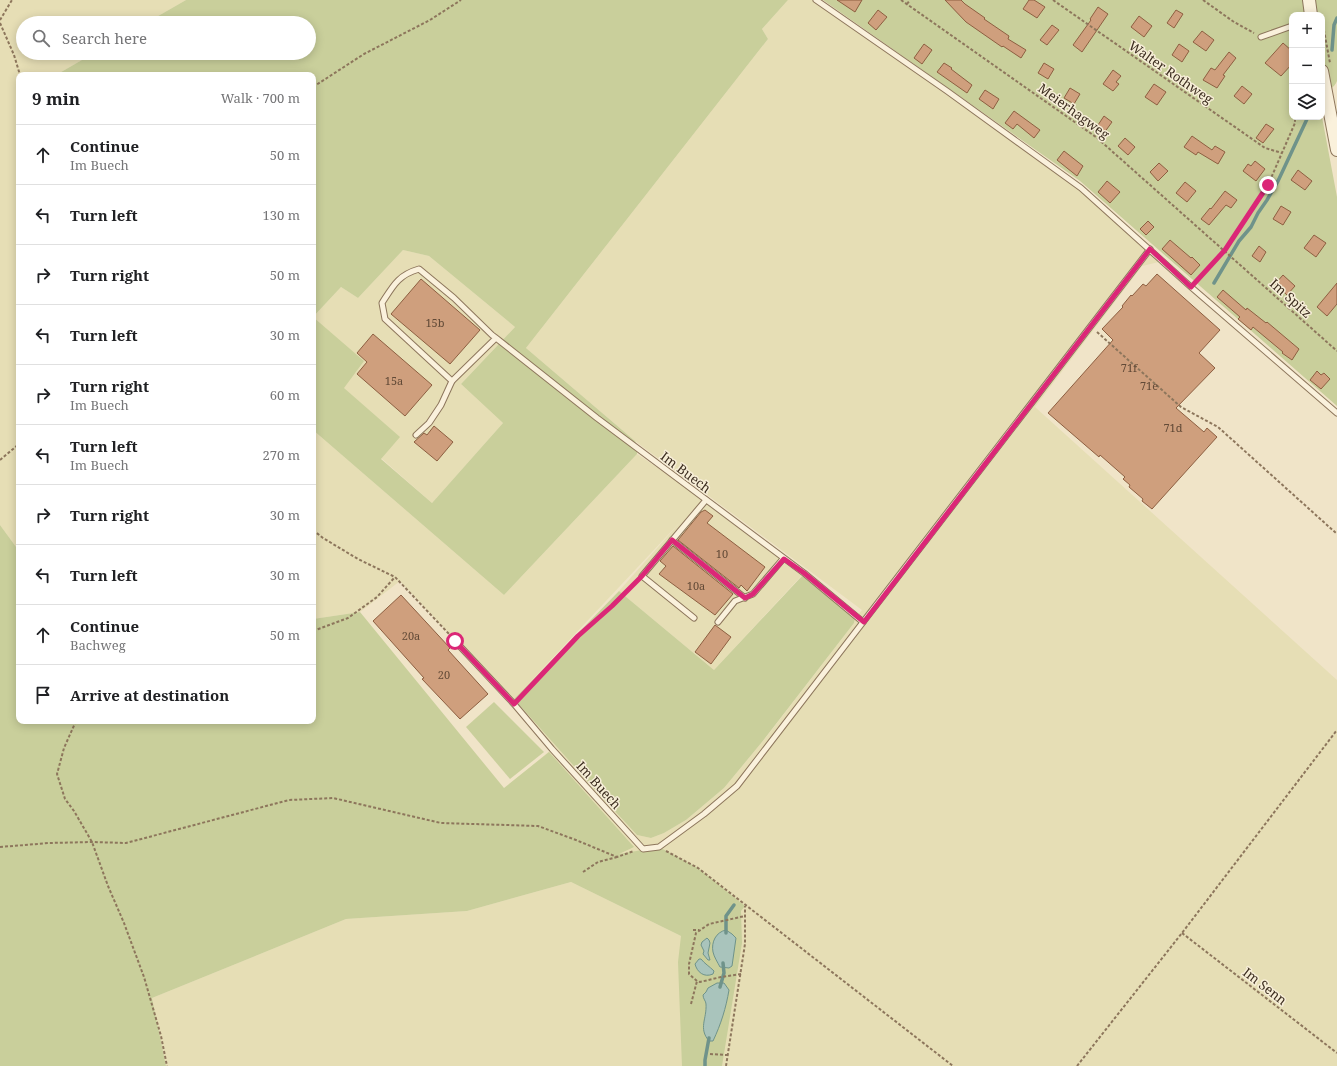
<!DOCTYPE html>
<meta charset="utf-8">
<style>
body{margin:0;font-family:"Noto Serif",serif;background:#f6f6f6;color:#202124}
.controls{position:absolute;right:12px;top:12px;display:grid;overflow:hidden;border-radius:8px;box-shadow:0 2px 10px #0003}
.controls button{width:36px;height:36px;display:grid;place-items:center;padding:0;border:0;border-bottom:1px solid #e0e0e0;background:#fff;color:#202124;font:20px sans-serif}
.stop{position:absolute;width:12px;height:12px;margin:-9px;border:3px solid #db2777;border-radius:50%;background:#fff}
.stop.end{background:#db2777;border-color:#fff;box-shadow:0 1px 4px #0008}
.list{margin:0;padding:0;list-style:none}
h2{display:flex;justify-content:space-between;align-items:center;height:52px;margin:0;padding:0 16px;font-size:17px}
h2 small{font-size:13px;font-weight:400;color:#757577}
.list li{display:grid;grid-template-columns:26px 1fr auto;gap:12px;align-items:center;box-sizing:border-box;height:60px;padding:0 16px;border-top:1px solid #e0e0e0}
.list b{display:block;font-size:15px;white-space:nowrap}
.list p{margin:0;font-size:13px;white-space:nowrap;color:#757577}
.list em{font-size:13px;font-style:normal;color:#757577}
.icon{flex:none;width:22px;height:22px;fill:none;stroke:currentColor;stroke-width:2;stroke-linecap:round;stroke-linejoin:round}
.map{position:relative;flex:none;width:1337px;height:1066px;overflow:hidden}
.search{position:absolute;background:#fff;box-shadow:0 2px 10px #0003;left:16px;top:16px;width:300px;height:44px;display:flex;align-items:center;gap:10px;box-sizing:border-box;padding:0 14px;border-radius:22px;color:#757577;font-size:15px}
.panel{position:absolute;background:#fff;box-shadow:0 2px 10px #0003;left:16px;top:72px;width:300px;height:652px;border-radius:8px}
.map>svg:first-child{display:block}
</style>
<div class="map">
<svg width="1337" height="1066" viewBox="0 0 1337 1066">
<rect width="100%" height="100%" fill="#f0e4c8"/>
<g fill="#e6deb5">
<path d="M 0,0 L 186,0 L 146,23 L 23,23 L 23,53 L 94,53 L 56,75 L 19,75 L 19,551 L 0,525 Z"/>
<path d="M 788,0 L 812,0 L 1081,188 L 1159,262 L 1142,266 L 1035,407 L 1337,680 L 1337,1066 L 166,1066 L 152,998 L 346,919 L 467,911 L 571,882 L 681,936 L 616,854 L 504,789 L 552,749 L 514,704 L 400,581 L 360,612 L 313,619 L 313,430 L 504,595 L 637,454 L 703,498 L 804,573 L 714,670 L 619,591 L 682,520 L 514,699 L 598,793 L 637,835 L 651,838 L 664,833 L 686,820 L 724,788 L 767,736 L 854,623 L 855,618 L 862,610 L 635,441 L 526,348 L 768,39 L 762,29 Z"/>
<path d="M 403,250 L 429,256 L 515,327 L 461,384 L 503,423 L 432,503 L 381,458 L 399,437 L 313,361 L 313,317 L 341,287 L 358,298 Z"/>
</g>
<g fill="#c9cf9b" fill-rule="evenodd">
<path d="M 186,0 L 788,0 L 762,29 L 768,39 L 526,348 L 635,441 L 637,445 L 637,454 L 504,595 L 313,430 L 313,75 L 56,75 L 94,53 L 309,53 L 309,23 L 146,23 ZM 403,250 L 429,256 L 515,327 L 461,384 L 503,423 L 432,503 L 381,459 L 400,437 L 344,388 L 364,361 L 313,317 L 341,287 L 358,298 Z"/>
<path d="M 823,0 L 1337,0 L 1337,81 C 1334,88 1329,90 1322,92 L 1322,15 L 1292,15 L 1292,117 L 1322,117 L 1337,197 L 1337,406 L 1080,181 Z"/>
<path d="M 0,525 L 19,551 L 19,721 L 313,721 L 313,619 L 360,612 L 504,788 L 549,752 L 634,847 L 619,854 L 659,847 L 698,868 L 745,906 L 741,911 L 742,943 L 722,1066 L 682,1066 L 678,962 L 681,936 L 571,882 L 467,911 L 346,919 L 152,998 L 166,1066 L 0,1066 Z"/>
<path d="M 802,576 L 855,618 L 854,623 L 762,742 L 724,788 L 686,820 L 664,833 L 651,838 L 637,835 L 598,793 L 514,699 L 619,591 L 714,670 Z"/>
<path d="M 494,702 L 544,752 L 510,779 L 466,727 Z"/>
</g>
<g fill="#a9c4bc" stroke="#6f938a">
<path d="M 726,930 L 732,934 L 736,938 L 732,966 L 729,968 L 720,967 C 718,963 714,957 713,952 C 711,942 716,932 726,930 Z"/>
<path d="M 707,938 L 709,940 L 710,943 L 708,953 L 710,960 L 708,960 L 703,954 L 704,951 L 701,945 L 702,942 Z"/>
<path d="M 699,959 L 701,959 C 705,964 709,966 714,971 L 713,974 C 704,978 697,972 695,964 Z"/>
<path d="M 717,983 L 724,983 L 729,990 C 726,1008 721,1024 713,1041 L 709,1041 C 698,1028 707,1019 706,1004 C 706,1001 703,999 703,995 L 706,992 L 708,988 Z"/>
</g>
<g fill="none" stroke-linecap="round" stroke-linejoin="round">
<g stroke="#6f938a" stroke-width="3.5">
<path d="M 1332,50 L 1334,25 L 1337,18"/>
<path d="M 1214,283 L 1239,241 L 1251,227 L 1258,213 L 1267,200 L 1278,181 L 1307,119"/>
<path d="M 726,933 L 726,916 L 734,905"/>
<path d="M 720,987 L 724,973 L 723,963"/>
<path d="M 705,1066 L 705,1060 L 709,1038"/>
</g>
</g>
<g fill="#cf9f7d" stroke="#8d5f41">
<path d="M 837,0 L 862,0 L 855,12 Z"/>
<path d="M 945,0 L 961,0 L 965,4 L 985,18 L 984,19 L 1009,36 L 1008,39 L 1026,50 L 1021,58 L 1003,46 L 1002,47 L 966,22 Z"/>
<path d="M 1029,0 L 1034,0 L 1045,7 L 1037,18 L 1023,9 Z"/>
<path d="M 1098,7 L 1108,14 L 1082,52 L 1073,45 L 1091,20 L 1090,19 Z"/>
<path d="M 878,10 L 887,17 L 876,30 L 868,23 Z"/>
<path d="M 1176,10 L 1183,14 L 1174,28 L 1167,23 Z"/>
<path d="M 1139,16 L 1152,26 L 1144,37 L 1131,27 Z"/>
<path d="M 1052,25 L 1059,30 L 1047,45 L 1040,40 Z"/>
<path d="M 1202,31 L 1214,40 L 1206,51 L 1193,42 Z"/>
<path d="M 1283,43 L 1292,51 L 1292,64 L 1281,76 L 1265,63 Z"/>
<path d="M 924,44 L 932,50 L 922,64 L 914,58 Z"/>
<path d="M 1179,44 L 1189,51 L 1182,62 L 1172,55 Z"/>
<path d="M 1229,52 L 1236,58 L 1223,75 L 1225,76 L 1217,88 L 1203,80 L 1211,68 L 1215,70 Z"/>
<path d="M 944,63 L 952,68 L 951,69 L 972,85 L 967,93 L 937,72 Z"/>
<path d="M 1044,63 L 1054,69 L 1048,79 L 1038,73 Z"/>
<path d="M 1113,70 L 1121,76 L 1116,82 L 1119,84 L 1113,91 L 1103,84 Z"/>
<path d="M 1154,84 L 1166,92 L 1157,105 L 1145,97 Z"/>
<path d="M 1242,86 L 1252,94 L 1244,104 L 1234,96 Z"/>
<path d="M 1070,88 L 1080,94 L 1074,104 L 1064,98 Z"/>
<path d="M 985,90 L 999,99 L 993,109 L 979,99 Z"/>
<path d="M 1014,111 L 1040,130 L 1034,138 L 1017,124 L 1013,129 L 1005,123 Z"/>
<path d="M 1104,116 L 1112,122 L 1104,133 L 1096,128 Z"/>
<path d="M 1266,124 L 1274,129 L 1263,143 L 1256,138 Z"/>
<path d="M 1192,136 L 1212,150 L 1215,146 L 1225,152 L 1218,164 L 1198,152 L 1196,155 L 1184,147 Z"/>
<path d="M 1125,138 L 1135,147 L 1128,155 L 1118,146 Z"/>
<path d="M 1064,151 L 1083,166 L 1077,176 L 1057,160 Z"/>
<path d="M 1255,161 L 1265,169 L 1256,181 L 1243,171 L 1248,164 L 1251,166 Z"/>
<path d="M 1159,163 L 1168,171 L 1158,181 L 1150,172 Z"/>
<path d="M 1298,170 L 1312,181 L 1305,190 L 1291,180 Z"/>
<path d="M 1107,181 L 1120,192 L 1110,203 L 1098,192 Z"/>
<path d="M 1185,182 L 1196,191 L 1187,202 L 1176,193 Z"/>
<path d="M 1225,191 L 1237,200 L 1231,208 L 1226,205 L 1209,225 L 1201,219 L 1210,208 L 1211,209 Z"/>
<path d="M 1281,206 L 1291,212 L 1283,225 L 1273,219 Z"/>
<path d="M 1148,221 L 1154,227 L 1146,235 L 1140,229 Z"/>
<path d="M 1314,235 L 1326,243 L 1316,257 L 1304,248 Z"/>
<path d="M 1170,240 L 1191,258 L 1192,257 L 1200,265 L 1191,275 L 1162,249 Z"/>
<path d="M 1259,246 L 1266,252 L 1260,262 L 1252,256 Z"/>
<path d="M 1157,274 L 1220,330 L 1199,353 L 1215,368 L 1176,408 L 1204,432 L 1207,428 L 1217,437 L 1152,509 L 1142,501 L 1143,499 L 1129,487 L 1130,485 L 1123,479 L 1125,477 L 1100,455 L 1099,457 L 1048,413 L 1113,340 L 1102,329 L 1123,307 L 1122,306 L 1131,295 L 1132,296 L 1143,284 L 1146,286 Z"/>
<path d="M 1283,275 L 1295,286 L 1287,295 L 1275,284 Z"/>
<path d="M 421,279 L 480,330 L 450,364 L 391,314 Z"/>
<path d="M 1337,283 L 1337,304 L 1327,316 L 1317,307 Z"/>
<path d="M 1223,290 L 1246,310 L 1247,308 L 1266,323 L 1267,322 L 1299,349 L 1292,360 L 1282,353 L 1283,352 L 1253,327 L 1251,330 L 1238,319 L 1240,317 L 1217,297 Z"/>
<path d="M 373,334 L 432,385 L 405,416 L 357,374 L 367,362 L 357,353 Z"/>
<path d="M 1317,371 L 1321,375 L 1324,373 L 1330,379 L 1321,389 L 1310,380 Z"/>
<path d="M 434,426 L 453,442 L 437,461 L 414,442 L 424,433 L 427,435 Z"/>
<path d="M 705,510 L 713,516 L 707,523 L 765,567 L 747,591 L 741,585 L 739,588 L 678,540 L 701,512 Z"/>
<path d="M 673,546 L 733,594 L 715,615 L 659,574 L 666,566 L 660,561 Z"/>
<path d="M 401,595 L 450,648 L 448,650 L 488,694 L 460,719 L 422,679 L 424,678 L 373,621 Z"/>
<path d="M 715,625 L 731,637 L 711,664 L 695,652 Z"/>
</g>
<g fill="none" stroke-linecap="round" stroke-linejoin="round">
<defs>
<g id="service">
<path d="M 816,0 L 947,91 L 1081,188 L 1191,287 L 1337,413"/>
<path d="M 1261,37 L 1292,26"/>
<path d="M 496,338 L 452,381 L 385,319 L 382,303 C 393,286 398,275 419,269 L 454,298 L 492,335 L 496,338 L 597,418 L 804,573 L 863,622"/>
<path d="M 416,435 L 429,423 L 441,405 L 452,381"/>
<path d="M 672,540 L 745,598"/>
<path d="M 694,618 L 642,576 L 706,500"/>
<path d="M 718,622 L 735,601 L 753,594 L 783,559"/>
<path d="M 455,641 L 514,704 L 552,749 L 643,849 L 659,847 L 704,814 L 737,786 L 1150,249"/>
</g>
<g id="tertiary">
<path d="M 1309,0 L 1311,15"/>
<path d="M 1322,71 L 1337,150"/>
</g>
</defs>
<use href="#service" stroke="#8d765c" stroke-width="7"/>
<use href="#tertiary" stroke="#8d765c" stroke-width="14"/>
<g stroke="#8d765c" stroke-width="2" stroke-dasharray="3 2" stroke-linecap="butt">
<path d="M 901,0 L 1096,137 L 1337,351"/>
<path d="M 1053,0 L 1265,148 L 1282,153"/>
<path d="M 1203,0 L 1234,22 L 1254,33"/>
<path d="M 907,4 L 910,0"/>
<path d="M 0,20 L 12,0"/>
<path d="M 1322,20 L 1330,63"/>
<path d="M 0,23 L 14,55 L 20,75"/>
<path d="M 313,87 L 364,54 L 430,20 L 461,0"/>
<path d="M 1196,282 L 1225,250 L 1268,185 L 1295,123 L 1295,117"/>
<path d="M 1097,332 L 1181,407 L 1218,427 L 1337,534"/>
<path d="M 0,460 L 19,444"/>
<path d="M 313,530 L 323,538 L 358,559 L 395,577 L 450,635"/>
<path d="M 313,631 L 348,618 L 377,597 L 395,577"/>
<path d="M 520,698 L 578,636 L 612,606 L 637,581"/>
<path d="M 76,721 L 64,748 L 57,774 L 65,799 L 74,811 L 92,842 L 108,886 L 124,923 L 144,977 L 161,1036 L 167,1066"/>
<path d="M 0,847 L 49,843 L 92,842 L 126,843 L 289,800 L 333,798 L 441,823 L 538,826 L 576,840 L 617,857 L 634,851"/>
<path d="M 666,851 L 698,868 L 953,1066"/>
<path d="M 583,872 L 598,862 L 617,857"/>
<path d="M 693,930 L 699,930"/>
<path d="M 1182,933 L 1337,1053"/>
<path d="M 741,974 L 721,977 L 700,982 L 697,981 L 689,974 L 689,964 L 696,933 L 709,924 L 745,916"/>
<path d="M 691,1004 L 697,981"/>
<path d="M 710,1054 L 727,1055"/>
<path d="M 726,1066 L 745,944 L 745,906"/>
<path d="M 1077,1066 L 1182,933 L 1337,730"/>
</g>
<use href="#service" stroke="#faf1dc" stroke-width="5"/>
<use href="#tertiary" stroke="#faf1dc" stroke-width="12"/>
</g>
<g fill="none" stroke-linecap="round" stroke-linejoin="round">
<path stroke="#db2777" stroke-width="5" d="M 455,641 L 514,704 L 578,636 L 612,606 L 642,576 L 672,540 L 745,598 L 753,594 L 784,559 L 804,573 L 864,622 L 1150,249 L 1191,287 L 1225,250 L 1268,185"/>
</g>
<g text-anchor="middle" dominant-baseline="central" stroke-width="3" stroke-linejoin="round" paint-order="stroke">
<g font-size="11" fill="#624a37">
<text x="435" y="322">15b</text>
<text x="1129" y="367">71f</text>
<text x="394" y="380">15a</text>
<text x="1149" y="385">71e</text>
<text x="1173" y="427">71d</text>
<text x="722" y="553">10</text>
<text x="696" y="585">10a</text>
<text x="411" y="635">20a</text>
<text x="444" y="674">20</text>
</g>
<g font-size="13" fill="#3d2e20" stroke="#f7eed8">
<text transform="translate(1171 72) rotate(35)">Walter Rothweg</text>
<text transform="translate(1074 111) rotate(36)">Meierhagweg</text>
<text transform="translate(1291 298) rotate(42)">Im Spitz</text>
<text transform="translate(686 472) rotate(37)">Im Buech</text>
<text transform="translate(599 785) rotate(48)">Im Buech</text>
<text transform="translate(1265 986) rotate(38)">Im Senn</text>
</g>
</g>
</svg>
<div class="controls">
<button>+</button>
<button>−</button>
<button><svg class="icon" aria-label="layers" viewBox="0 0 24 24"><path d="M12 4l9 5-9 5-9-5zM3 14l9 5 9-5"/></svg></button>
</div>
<div class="stop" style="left:455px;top:641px"></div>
<div class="stop end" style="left:1268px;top:185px"></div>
<div class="search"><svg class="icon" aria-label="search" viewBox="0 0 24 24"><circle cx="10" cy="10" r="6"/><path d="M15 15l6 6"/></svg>Search here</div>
<section class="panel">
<h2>9 min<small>Walk · 700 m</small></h2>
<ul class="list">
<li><svg class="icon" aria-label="ahead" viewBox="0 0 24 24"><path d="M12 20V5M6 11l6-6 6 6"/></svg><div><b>Continue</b><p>Im Buech</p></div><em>50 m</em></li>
<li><svg class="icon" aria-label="left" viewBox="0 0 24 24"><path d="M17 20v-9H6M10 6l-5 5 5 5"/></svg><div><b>Turn left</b></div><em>130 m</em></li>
<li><svg class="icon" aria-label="right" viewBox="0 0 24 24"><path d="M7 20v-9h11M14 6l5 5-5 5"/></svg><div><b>Turn right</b></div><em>50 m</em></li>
<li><svg class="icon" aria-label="left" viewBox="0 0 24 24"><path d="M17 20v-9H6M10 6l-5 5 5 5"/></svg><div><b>Turn left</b></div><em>30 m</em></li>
<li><svg class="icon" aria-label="right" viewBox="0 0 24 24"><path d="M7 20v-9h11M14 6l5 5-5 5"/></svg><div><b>Turn right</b><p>Im Buech</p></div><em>60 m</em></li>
<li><svg class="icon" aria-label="left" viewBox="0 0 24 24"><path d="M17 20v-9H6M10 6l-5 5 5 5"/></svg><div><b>Turn left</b><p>Im Buech</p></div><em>270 m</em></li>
<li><svg class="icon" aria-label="right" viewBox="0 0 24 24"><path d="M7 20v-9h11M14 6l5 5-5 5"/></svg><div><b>Turn right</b></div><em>30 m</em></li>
<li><svg class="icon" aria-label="left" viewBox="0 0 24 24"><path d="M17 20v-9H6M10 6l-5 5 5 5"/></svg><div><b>Turn left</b></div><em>30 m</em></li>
<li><svg class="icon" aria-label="ahead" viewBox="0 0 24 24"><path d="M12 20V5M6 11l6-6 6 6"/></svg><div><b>Continue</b><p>Bachweg</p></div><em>50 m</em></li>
<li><svg class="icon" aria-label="arrive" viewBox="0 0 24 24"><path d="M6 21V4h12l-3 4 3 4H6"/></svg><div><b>Arrive at destination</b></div></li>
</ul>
</section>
</div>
